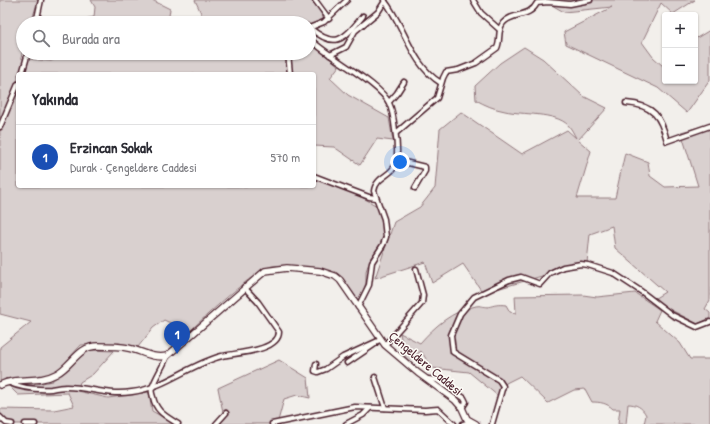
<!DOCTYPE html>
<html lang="tr">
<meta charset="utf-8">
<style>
body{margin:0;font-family:"Patrick Hand",sans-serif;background:#f2f2f3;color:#2b2b33}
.controls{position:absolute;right:12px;top:12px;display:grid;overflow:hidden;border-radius:4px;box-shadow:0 1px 3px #0004}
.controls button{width:36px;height:36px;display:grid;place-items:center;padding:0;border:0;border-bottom:1px solid #e1e1e2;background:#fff;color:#2b2b33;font:20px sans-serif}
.you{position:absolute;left:400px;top:162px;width:14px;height:14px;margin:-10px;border:3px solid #fff;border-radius:50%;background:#1a73e8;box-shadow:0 0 0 6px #1a73e833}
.badge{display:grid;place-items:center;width:26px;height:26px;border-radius:50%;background:#1f6fb2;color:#fff;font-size:13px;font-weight:700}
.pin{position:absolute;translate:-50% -33px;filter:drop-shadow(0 1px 2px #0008)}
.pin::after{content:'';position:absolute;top:21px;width:14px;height:12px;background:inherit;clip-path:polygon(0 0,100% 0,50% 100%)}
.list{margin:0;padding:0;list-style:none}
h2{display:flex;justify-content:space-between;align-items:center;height:52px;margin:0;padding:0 16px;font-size:17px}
h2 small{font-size:13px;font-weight:400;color:#7c7c81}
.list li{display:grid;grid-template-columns:26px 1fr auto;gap:12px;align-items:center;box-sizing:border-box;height:64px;padding:0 16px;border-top:1px solid #e1e1e2}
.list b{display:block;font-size:15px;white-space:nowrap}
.list p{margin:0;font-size:13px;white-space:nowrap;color:#7c7c81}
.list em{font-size:13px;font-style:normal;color:#7c7c81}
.icon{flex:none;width:22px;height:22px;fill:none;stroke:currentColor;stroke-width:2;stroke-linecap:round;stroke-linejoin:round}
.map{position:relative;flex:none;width:710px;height:424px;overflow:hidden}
.search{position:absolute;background:#fff;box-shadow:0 1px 3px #0004;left:16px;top:16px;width:300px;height:44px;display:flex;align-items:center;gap:10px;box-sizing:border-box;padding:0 14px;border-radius:22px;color:#7c7c81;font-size:15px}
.panel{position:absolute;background:#fff;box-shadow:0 1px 3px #0004;left:16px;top:72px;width:300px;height:116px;border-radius:4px}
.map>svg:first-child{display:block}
</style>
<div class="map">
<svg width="710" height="424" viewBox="0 0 710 424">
<rect width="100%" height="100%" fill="#f2efeb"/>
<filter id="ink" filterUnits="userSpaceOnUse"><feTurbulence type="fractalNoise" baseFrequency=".025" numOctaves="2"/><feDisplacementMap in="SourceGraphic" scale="8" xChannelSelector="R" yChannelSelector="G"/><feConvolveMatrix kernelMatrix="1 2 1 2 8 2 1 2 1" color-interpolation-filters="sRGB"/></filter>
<g filter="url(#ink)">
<g fill="#d9d0cf" stroke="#92787d">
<path d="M 0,0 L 38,0 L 31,23 L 23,23 L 23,49 L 21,58 L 51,61 L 68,53 L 309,53 L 309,42 L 339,66 L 330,78 L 348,95 L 389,118 L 393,141 L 377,139 L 360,165 L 334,147 L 314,146 L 314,74 L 18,74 L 18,186 L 314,186 L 314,177 L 360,196 L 377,206 L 386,231 L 383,242 L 371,257 L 366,271 L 366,283 L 359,302 C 342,276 342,275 312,270 C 299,267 286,264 272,266 C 256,269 203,318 189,332 L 164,320 L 153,328 L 138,347 L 119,343 L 81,345 L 59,369 L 41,378 L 0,382 L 0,347 L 31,322 L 0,314 Z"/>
<path d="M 91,0 L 152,0 L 170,9 L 168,23 L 65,23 L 94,17 L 95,7 Z"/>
<path d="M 195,0 L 310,0 L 319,9 L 325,22 L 309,27 L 309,23 L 202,23 L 201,13 Z"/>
<path d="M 543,0 L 695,0 L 673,14 L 661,3 L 642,42 L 653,57 L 663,66 L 665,65 L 665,81 L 695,81 L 695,39 L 710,30 L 710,80 L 687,113 L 658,88 L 566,44 L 564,32 L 612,7 L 564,12 Z"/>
<path d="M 524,47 L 543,59 L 583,96 L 607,108 L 578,140 L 591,151 L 577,198 L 615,198 L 625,153 L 648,162 L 650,176 L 665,187 L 698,186 L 681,132 L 710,124 L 710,300 L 705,309 L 710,313 L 710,318 L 698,324 L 652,300 L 665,292 L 615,248 L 612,226 L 590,234 L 587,263 L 483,293 L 463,264 L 432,283 L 425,262 L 375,278 L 394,222 L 420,207 L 435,188 L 440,129 L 461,112 L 522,154 L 567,130 L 576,138 C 574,134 571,128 568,125 C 555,112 522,115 505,111 C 494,109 485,105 476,100 L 475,86 L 500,63 Z"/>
<path d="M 635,293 L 660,310 L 655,321 L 680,343 L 690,359 L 710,359 L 710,424 L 644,424 L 646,415 C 642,407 636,404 628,404 L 626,424 L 618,424 L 620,409 L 613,409 C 607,403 600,402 592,402 L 585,389 L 574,390 L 548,403 L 520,376 L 506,383 L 498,396 L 469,372 L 432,368 L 421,351 L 409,361 L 404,355 L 400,333 L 420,343 C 435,326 452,311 476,306 C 480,305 484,307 488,307 C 495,305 498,304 506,305 L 510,312 L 516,313 L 515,296 L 583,295 L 597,297 Z"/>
<path d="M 89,350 L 114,351 L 93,374 L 80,382 L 77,391 L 108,398 L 149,392 L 152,411 L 175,424 L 5,424 L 0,418 L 0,409 L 54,410 L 74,406 L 68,393 L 18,395 L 8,385 L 37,384 L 52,381 Z"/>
<path d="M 279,360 L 308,378 L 310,398 L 297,395 L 284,399 L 278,421 L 269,424 L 217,424 L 223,412 L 218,388 Z"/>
</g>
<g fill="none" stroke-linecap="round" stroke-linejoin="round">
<defs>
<g id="street">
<path d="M 315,0 L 329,19"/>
<path d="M 384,0 C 405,26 411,65 441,83"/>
<path d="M 473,0 L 481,13 L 500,30"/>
<path d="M 36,23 L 41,0"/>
<path d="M 309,28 L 324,22 L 347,0"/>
<path d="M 310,28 C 336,50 344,39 363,16"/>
<path d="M 309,38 C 327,57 380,83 389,103 C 393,111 394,121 395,130 C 397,141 398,153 396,163 C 393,176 376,176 374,191 L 384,219 L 386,237 L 383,245 L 372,262 L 369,285 L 358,307"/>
<path d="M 288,53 L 290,74"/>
<path d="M 330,55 L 346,47 L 355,31 L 378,12 L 385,1"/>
<path d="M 22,74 L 28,53"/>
<path d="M 389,102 L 397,93 L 404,82"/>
<path d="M 626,103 C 654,105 661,117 667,141 L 710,126"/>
<path d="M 0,127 L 18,84"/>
<path d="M 396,133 L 437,98 L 443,78 L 446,72 L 458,70 L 476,63 L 497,48 C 501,40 497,31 503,23 C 512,12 530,18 537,3 L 548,2 L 570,4 L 590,0"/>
<path d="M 396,160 L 425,167 L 425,171 L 415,188"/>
<path d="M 314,176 L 369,197 L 376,198"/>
<path d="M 385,345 L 422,303 L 423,295 L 416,269"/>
<path d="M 167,356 C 163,367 156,376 152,388 C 151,390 152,394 153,397 C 156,412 166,416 178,424"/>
<path d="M 347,363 L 375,344"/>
<path d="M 316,364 L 315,371 L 318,372 L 326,369 L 343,357 L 380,340"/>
<path d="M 375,377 L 385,408"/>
<path d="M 428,379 L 437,380 L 464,398 L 466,402 L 462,408"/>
<path d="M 7,382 C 21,388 35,390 51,389 C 56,388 61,387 66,387 C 90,387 106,396 132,392 C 165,388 190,364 222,356 C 236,353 279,351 279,332 L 258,302 L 244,287"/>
<path d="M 0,417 L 6,423 L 12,424"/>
<path d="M 25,424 L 35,424"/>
<path d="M 216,424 L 226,413"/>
<path d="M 272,424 L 355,407 L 425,410 L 438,409 L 454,424"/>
<path d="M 346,424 L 363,415 L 370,408"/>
<path d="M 463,424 L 471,422"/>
<path d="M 492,424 L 503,386 L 499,380 L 453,352 L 451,335 L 460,314 L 474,297 L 509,280 L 521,277 L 540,284 L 550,273 L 563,267 L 581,264 L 588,265 L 613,273 L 642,292 L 672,315 L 697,327 L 710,322"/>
</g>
<path id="secondary" d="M 0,385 C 18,376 38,384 56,374 C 72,366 78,346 98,346 C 108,346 119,346 128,348 C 142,351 152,359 167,356 L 265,271 L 287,268 L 320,271 L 335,276 L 340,280 L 385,345 L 418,373 L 455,400 L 462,408 L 467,419 L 476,424"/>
</defs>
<use href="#street" stroke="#4a1f2b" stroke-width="7"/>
<use href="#secondary" stroke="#4a1f2b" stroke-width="8"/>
<use href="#street" stroke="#fdfcf7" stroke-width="4"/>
<use href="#secondary" stroke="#fdfcf7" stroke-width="5.5"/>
</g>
</g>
<g text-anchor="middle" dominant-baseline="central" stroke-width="3" stroke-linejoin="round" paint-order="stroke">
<g font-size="13" fill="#4a1f2b" stroke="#fdfcf7">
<text transform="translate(426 363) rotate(40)">Çengeldere Caddesi</text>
</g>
</g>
</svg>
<div class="controls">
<button>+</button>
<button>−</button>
</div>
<div class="you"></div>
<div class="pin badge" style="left:177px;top:354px;background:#1a4fb4">1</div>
<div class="search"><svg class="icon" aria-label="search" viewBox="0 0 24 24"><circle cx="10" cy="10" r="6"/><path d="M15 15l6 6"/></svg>Burada ara</div>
<section class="panel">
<h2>Yakında<small></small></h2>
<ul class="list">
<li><span class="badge" style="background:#1a4fb4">1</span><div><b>Erzincan Sokak</b><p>Durak · Çengeldere Caddesi</p></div><em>570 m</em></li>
</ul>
</section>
</div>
